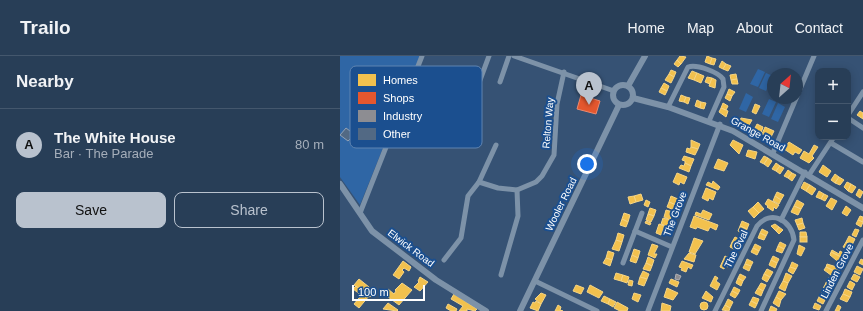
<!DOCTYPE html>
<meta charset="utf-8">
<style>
body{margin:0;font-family:Helvetica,sans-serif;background:#344961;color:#f1f3f6}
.controls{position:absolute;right:12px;top:12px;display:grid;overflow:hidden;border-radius:8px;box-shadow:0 2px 10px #0003}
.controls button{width:36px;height:36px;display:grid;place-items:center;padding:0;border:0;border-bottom:1px solid #44576d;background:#283e57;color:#f1f3f6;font:20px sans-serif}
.compass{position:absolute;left:427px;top:12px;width:36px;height:36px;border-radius:50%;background:#283e57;box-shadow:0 2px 10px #0003;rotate:27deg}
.scale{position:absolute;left:12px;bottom:10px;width:73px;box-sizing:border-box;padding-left:4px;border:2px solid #fff;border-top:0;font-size:11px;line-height:14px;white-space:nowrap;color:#fff;-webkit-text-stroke:3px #1b4f8f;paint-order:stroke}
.you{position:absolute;left:247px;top:108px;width:14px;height:14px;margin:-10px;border:3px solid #fff;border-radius:50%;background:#1a73e8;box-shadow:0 0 0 6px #1a73e833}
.badge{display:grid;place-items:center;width:26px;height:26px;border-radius:50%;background:#b9c2ce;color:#111;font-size:13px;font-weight:700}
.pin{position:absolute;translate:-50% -33px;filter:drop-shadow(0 1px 2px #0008)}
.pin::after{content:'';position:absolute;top:21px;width:14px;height:12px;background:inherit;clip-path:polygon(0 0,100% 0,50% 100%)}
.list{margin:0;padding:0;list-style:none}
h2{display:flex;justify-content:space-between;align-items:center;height:52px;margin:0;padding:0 16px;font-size:17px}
h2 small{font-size:13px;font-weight:400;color:#a5aeba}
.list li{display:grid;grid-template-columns:26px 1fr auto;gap:12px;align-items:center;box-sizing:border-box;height:72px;padding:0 16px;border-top:1px solid #44576d}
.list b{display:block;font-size:15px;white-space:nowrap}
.list p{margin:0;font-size:13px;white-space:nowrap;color:#a5aeba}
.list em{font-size:13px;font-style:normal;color:#a5aeba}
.actions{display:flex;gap:8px;padding:12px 16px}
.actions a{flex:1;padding:9px 0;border:1px solid #b9c2ce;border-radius:8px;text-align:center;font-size:14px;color:#b9c2ce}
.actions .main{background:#b9c2ce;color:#111}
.map{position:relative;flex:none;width:523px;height:255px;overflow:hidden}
header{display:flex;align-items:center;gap:24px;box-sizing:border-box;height:56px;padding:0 20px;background:#283e57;border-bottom:1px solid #44576d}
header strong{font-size:19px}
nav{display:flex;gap:22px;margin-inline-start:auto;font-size:14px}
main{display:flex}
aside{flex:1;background:#283e57}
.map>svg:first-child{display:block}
</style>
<header>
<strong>Trailo</strong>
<nav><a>Home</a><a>Map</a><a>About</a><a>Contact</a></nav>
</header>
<main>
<aside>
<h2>Nearby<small></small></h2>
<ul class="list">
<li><span class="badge">A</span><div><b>The White House</b><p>Bar · The Parade</p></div><em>80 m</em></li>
</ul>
<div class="actions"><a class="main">Save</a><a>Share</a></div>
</aside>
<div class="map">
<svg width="523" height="255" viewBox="0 0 523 255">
<rect width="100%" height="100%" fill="#365274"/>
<g fill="#2f66a5">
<path d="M 0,0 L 80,0 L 20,149 L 0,121 Z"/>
<path d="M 418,13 L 425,16 L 418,31 L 410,28 Z"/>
<path d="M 426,17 L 433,20 L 426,35 L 419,32 Z"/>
<path d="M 406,37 L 413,41 L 406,56 L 399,53 Z"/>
<path d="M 429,43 L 436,46 L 429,61 L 422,58 Z"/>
<path d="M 438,47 L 445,51 L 438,66 L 431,63 Z"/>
</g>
<g fill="#f2c14e" stroke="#f6d483">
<path d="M 340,0 L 346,1 L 341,8 L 337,4 Z"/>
<path d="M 367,0 L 372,2 L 370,8 L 365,6 Z"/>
<path d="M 372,2 L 376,3 L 374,9 L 370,8 Z"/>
<path d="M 337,4 L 341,8 L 338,11 L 334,8 Z"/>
<path d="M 382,5 L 386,8 L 383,13 L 379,11 Z"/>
<path d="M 386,8 L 391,10 L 388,15 L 383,13 Z"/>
<path d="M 331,14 L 336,16 L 334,21 L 329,18 Z"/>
<path d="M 352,15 L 357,17 L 354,24 L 348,22 Z"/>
<path d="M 357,17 L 364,20 L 361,27 L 354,24 Z"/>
<path d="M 329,18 L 334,21 L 331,27 L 325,24 Z"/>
<path d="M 396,18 L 397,23 L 391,24 L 390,19 Z"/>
<path d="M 367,21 L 372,22 L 370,28 L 365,26 Z"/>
<path d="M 372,22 L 376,24 L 375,32 L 369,30 Z"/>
<path d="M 397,23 L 398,28 L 392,28 L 391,24 Z"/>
<path d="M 324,27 L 329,30 L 327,35 L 321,32 Z"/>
<path d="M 321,32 L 327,35 L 325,39 L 319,36 Z"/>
<path d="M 389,33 L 395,36 L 392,40 L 387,38 Z"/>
<path d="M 387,38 L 392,40 L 390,45 L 385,42 Z"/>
<path d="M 341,39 L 346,41 L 344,46 L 339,45 Z"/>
<path d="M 346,41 L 350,42 L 348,48 L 344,46 Z"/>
<path d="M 357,44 L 361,46 L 360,52 L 355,50 Z"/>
<path d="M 361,46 L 366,47 L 364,53 L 360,52 Z"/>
<path d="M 383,47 L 388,50 L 386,54 L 381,52 Z"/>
<path d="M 415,48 L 420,50 L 416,58 L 412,56 Z"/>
<path d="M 381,52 L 388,55 L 386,61 L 379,56 Z"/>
<path d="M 520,55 L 523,57 L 523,63 L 517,59 Z"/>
<path d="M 401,62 L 412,64 L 408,71 L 399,67 Z"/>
<path d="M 417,68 L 423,71 L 421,77 L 414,74 Z"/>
<path d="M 425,71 L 434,75 L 431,81 L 422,78 Z"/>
<path d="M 351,84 L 360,88 L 358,93 L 351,91 Z"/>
<path d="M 393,84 L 403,89 L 399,98 L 390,89 Z"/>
<path d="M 449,86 L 462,94 L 459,98 L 455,96 L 453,99 L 444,93 Z"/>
<path d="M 474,89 L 478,91 L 472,100 L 474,102 L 469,107 L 460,102 L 464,95 L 469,98 Z"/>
<path d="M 351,91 L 358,93 L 355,99 L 346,96 L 347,92 L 350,93 Z"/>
<path d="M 408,94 L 417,96 L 415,103 L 406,100 Z"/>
<path d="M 344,100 L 354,103 L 351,110 L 345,107 L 345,105 L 342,104 Z"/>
<path d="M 424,100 L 428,102 L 424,108 L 420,106 Z"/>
<path d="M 428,102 L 432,105 L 428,111 L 424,108 Z"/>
<path d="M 378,103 L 388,107 L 384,115 L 374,112 Z"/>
<path d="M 345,107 L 351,110 L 349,116 L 339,112 L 341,109 L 344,110 Z"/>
<path d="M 436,107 L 440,110 L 436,115 L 432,113 Z"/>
<path d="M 483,109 L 491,115 L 487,121 L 479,116 Z"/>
<path d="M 440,110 L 444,112 L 440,118 L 436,115 Z"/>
<path d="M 448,114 L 452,117 L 448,122 L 444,120 Z"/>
<path d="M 337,117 L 347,121 L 344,128 L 340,126 L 339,129 L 333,126 Z"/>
<path d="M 452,117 L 456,119 L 452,125 L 448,122 Z"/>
<path d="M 495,118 L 499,121 L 495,127 L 491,124 Z"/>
<path d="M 499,121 L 504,124 L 500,129 L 495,127 Z"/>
<path d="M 373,125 L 380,131 L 378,134 L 366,129 L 368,126 L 372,128 Z"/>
<path d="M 464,126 L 470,129 L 466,135 L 461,132 Z"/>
<path d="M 507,126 L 511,128 L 508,135 L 504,131 Z"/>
<path d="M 511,128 L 516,131 L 512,137 L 508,135 Z"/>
<path d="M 470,129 L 476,133 L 472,139 L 466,135 Z"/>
<path d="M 366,132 L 376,136 L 373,144 L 369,142 L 368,145 L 362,142 Z"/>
<path d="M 519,133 L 523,136 L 520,142 L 516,139 Z"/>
<path d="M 479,135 L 484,138 L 481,143 L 476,141 Z"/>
<path d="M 437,136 L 444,139 L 441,144 L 435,140 Z"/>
<path d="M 301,138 L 303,144 L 296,146 L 294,140 Z"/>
<path d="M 484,138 L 488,140 L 485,145 L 481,143 Z"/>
<path d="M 294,140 L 296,146 L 290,148 L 288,141 Z"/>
<path d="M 331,140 L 338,143 L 336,149 L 329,146 Z"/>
<path d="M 435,140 L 441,144 L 439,148 L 433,145 Z"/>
<path d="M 491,142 L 497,145 L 492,154 L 486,150 Z"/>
<path d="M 428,143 L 439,149 L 436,153 L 434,151 L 433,155 L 427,151 L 428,150 L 425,148 Z"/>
<path d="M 306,144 L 310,146 L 308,151 L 304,149 Z"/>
<path d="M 457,144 L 464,148 L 461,153 L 454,150 Z"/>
<path d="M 329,146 L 336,149 L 334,154 L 327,151 Z"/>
<path d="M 418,146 L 424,153 L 419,157 L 413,151 Z"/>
<path d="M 454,150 L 461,153 L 458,159 L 451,156 Z"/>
<path d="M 506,150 L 511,154 L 507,160 L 502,157 Z"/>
<path d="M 413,151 L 419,157 L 414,162 L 408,155 Z"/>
<path d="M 310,152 L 316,154 L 314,160 L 308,158 Z"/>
<path d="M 326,154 L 333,156 L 330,164 L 324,161 Z"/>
<path d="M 363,154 L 372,158 L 369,164 L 355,159 L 356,156 L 361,158 Z"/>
<path d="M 284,157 L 290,159 L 288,166 L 282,163 Z"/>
<path d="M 308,158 L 314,160 L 311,166 L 306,164 Z"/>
<path d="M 354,160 L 378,169 L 376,174 L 370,171 L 368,175 L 357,171 L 356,173 L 350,171 Z"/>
<path d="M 520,160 L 523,161 L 523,166 L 518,164 Z"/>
<path d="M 323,162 L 330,164 L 328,171 L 321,168 Z"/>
<path d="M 462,162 L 463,167 L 457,169 L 455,164 Z"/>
<path d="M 282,163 L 288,166 L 286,171 L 280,169 Z"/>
<path d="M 518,164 L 523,166 L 521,171 L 516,168 Z"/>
<path d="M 306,165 L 311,167 L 310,169 L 305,167 Z"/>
<path d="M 402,165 L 409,168 L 407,173 L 400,170 Z"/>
<path d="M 463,167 L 465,172 L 459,174 L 457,169 Z"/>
<path d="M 319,168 L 327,171 L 326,175 L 323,174 L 321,179 L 316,177 Z"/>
<path d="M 435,168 L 439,171 L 436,175 L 431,170 Z"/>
<path d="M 400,170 L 407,173 L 405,178 L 398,175 Z"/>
<path d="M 439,171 L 443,174 L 439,178 L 436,175 Z"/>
<path d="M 422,173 L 428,176 L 426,180 L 420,177 Z"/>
<path d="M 515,173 L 519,174 L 516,181 L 512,179 Z"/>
<path d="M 460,176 L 466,176 L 467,181 L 460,181 Z"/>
<path d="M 278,177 L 284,179 L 282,186 L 276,184 Z"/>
<path d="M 420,177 L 426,180 L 424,184 L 418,182 Z"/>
<path d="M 509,180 L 515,183 L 512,189 L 506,186 Z"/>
<path d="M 395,181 L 401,184 L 399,189 L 392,186 Z"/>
<rect x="460" y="181" width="7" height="5"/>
<path d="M 354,182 L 363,185 L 355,198 L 349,196 Z"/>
<path d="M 276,184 L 282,186 L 279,195 L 272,193 Z"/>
<path d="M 392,186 L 399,189 L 396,194 L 390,191 Z"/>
<path d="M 440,186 L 446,189 L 444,193 L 438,190 Z"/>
<path d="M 506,186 L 512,189 L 509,194 L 503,191 Z"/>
<path d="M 312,188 L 318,190 L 314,198 L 317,198 L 315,202 L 308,199 Z"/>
<path d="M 415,188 L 421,191 L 419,195 L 413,192 Z"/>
<path d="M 459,189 L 465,192 L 461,200 L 457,198 Z"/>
<path d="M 438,190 L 444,193 L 442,197 L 436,195 Z"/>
<path d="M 413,192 L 419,195 L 417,199 L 411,196 Z"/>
<path d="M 294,193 L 300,195 L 298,202 L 292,199 Z"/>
<path d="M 492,194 L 499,198 L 500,195 L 507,199 L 505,203 L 491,196 Z"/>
<path d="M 268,195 L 274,197 L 272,204 L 266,202 Z"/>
<path d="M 491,196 L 505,203 L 502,209 L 490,199 Z"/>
<path d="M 349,197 L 356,199 L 354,206 L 344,203 Z"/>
<path d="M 292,199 L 298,202 L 296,207 L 290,205 Z"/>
<path d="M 385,200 L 391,203 L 388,211 L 385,209 L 384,213 L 380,211 Z"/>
<path d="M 433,200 L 439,203 L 437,207 L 431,204 Z"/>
<path d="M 308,201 L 314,204 L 312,210 L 306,207 Z"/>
<path d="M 266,202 L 272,204 L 270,210 L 263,207 Z"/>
<path d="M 407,203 L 413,206 L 411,210 L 405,208 Z"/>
<path d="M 521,203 L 523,204 L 523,209 L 519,207 Z"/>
<path d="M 431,204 L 437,207 L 435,212 L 429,209 Z"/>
<path d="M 63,205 L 71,211 L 69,215 L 64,212 L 62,214 L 64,216 L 59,223 L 53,219 Z"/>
<path d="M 342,205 L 353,209 L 351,213 L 348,211 L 346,216 L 341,214 L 342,212 L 339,211 Z"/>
<path d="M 452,206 L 458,209 L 456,213 L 450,211 Z"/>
<path d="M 306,207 L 312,210 L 310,215 L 303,213 Z"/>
<path d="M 405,208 L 411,210 L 409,215 L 403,212 Z"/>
<path d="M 487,208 L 500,212 L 498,217 L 486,211 Z"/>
<path d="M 517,210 L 523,213 L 520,219 L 514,216 Z"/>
<path d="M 450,211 L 456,213 L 453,218 L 448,215 Z"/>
<path d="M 486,211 L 498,217 L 495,222 L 484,214 Z"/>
<path d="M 427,213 L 433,216 L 430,221 L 424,218 Z"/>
<path d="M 303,215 L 309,218 L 307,223 L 300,221 Z"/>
<path d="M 276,217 L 283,219 L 281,225 L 274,223 Z"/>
<path d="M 446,217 L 452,220 L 448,227 L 443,225 Z"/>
<path d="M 400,218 L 406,221 L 403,225 L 398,222 Z"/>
<path d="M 424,218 L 430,221 L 427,226 L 422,223 Z"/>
<path d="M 514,218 L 520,221 L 517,226 L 511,223 Z"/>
<path d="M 283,219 L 289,221 L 287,227 L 281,225 Z"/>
<path d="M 375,220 L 378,222 L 376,225 L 380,228 L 377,234 L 370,230 Z"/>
<path d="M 80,221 L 88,226 L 80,235 L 74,231 L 79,226 L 78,225 Z"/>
<path d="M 300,221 L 307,223 L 304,230 L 298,228 Z"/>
<path d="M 398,222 L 403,225 L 401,230 L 396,227 Z"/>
<path d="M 488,222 L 494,225 L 491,231 L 485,229 Z"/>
<path d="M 19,223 L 29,231 L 24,237 L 14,229 Z"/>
<path d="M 331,223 L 339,226 L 337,231 L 329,227 Z"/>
<path d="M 289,224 L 293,225 L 292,230 L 288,229 Z"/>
<path d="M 443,225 L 448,227 L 445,235 L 439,232 Z"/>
<path d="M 510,225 L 515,228 L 512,234 L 507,231 Z"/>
<path d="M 62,227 L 72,234 L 59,249 L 44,238 L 48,233 L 54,238 L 56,235 L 55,234 Z"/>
<path d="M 421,227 L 426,229 L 423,235 L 418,232 Z"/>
<path d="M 236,229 L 244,232 L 241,238 L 233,235 Z"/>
<path d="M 250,229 L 263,236 L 259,242 L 247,236 Z"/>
<path d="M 485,229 L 491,231 L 488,237 L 482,234 Z"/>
<path d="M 16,230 L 23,236 L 21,239 L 13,233 Z"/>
<path d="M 28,231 L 34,236 L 30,241 L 24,236 Z"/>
<path d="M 394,231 L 400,234 L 398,238 L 392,235 Z"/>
<path d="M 327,232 L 338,237 L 333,244 L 324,241 Z"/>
<path d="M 418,232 L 423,235 L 421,240 L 415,237 Z"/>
<path d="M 505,233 L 512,236 L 510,241 L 503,238 Z"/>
<path d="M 366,235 L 373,241 L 371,246 L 362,242 Z"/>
<path d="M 392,235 L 398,238 L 395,242 L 390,239 Z"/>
<path d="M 439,235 L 446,238 L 441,244 L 436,241 Z"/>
<path d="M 24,236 L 29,240 L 19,252 L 14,248 Z"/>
<path d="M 201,237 L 206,239 L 201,248 L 195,243 Z"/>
<path d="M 294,237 L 301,239 L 298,246 L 292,243 Z"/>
<path d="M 481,237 L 487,240 L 485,244 L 479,241 Z"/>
<path d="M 114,238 L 137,253 L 135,255 L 127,253 L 127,255 L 119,255 L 123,250 L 111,243 Z"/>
<path d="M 503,238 L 510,241 L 507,246 L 500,243 Z"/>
<path d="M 264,240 L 270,243 L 268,248 L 261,245 Z"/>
<path d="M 413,241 L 419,243 L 417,248 L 411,245 Z"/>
<path d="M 436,241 L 441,244 L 439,251 L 433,247 Z"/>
<path d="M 479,241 L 485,244 L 483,248 L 477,245 Z"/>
<path d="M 270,243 L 276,246 L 273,251 L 268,248 Z"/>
<path d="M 388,243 L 393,246 L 390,252 L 385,249 Z"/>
<path d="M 196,245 L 201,248 L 198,255 L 190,252 L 193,246 L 195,247 Z"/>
<path d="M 411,245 L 417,248 L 415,252 L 409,249 Z"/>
<path d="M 277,246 L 288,252 L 287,255 L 280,255 L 274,252 Z"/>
<circle cx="364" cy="250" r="4"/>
<path d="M 48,247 L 58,254 L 57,255 L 43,253 Z"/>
<path d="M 322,247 L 331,250 L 330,255 L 321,255 Z"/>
<path d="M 475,247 L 481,250 L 479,254 L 473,252 Z"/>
<path d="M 108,248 L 117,253 L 116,255 L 111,255 L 106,252 Z"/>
<path d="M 218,249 L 221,251 L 220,254 L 223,255 L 215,255 Z"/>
<path d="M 385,249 L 390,252 L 389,255 L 382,254 Z"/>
<path d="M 498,249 L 501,251 L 499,255 L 495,255 Z"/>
<path d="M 431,250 L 437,253 L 436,255 L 429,255 Z"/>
</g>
<path fill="#e4572e" stroke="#ec896d" d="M 241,39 L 260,45 L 256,58 L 237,53 Z"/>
<path fill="#8d8d92" stroke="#afafb3" d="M 336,218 L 341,220 L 339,224 L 335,223 Z"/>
<path fill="#526984" stroke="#92a2b6" d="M 16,71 L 19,72 L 22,78 L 26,77 L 28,87 L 18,89 L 17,84 L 11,82 L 8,85 L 0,79 L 6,72 L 10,75 Z"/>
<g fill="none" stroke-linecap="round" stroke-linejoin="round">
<g stroke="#7d92a8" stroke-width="5">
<path d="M 174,0 L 274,35"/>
<path d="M 160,26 L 169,0"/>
<path d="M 328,51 L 348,11 C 357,8 378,16 383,23 L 384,31 L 369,65"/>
<path d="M 508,59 L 523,36"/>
<path d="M 126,62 L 149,0"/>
<path d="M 508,62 L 523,72"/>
<path d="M 491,87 L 523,106"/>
<path d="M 433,97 L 474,0"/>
<path d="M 469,119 L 494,81"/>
<path d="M 139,126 L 156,89"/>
<path d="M 20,157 L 82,0"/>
<path d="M 441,164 L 465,116"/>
<path d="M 295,175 L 332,191"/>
<path d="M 104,204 L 121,182 L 128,140 L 139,126 L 158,132 L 177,134 L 196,126 L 202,120 L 214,99 L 217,48 L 224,16"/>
<path d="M 283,207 L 302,157"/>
<path d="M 161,219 L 178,160 L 177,134"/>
<path d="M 195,225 L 257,255"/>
<path d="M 308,255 L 380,68"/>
<path d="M 375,255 L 417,170 C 431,153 452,164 454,184 L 421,255"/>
<path d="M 486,255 L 523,184"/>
</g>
<g stroke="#7d92a8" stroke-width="6">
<circle cx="283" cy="39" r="10"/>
<path d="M 288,30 L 305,0"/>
<path d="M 293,42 L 328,51 L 393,75 L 523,152"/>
<path d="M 0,128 L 32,175 L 96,224 L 146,255"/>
<path d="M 180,255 L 279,49"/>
</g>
</g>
<g text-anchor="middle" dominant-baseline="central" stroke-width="4" stroke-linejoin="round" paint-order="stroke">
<g font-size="10" fill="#fff" stroke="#1b4f8f">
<text transform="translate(208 67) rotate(-85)">Relton Way</text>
<text transform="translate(418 78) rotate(29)">Grange Road</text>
<text transform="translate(221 148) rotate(-64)">Wooler Road</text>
<text transform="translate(335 158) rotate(-69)">The Grove</text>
<text transform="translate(71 192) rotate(37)">Elwick Road</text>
<text transform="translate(396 193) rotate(-64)">The Oval</text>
<text transform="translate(497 215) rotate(-63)">Linden Grove</text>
</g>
</g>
<rect x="10" y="10" width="132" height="82" rx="6" fill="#1b4f8f" stroke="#5f84b1" stroke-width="1"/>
<rect x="18" y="18" width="18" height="12" fill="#f2c14e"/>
<rect x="18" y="36" width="18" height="12" fill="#e4572e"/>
<rect x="18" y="54" width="18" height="12" fill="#8d8d92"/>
<rect x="18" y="72" width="18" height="12" fill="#526984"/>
<g font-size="11" fill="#fff">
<text x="43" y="28">Homes</text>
<text x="43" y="46">Shops</text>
<text x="43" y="64">Industry</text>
<text x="43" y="82">Other</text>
</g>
</svg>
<div class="controls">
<button>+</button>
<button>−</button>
</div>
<svg class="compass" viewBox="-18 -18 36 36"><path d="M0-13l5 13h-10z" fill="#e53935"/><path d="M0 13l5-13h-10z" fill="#a5aeba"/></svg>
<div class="scale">100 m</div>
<div class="you"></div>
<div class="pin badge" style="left:249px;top:49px">A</div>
</div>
</main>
